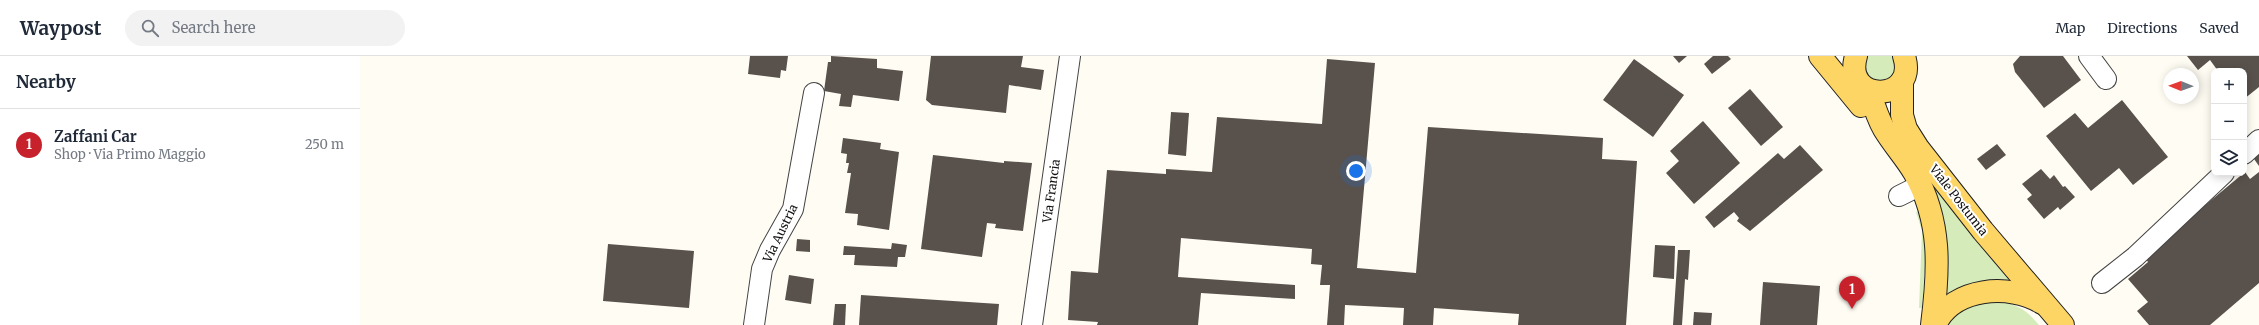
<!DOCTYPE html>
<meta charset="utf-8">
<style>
body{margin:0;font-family:Merriweather,serif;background:#f2f2f3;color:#1f2937}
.controls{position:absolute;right:12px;top:12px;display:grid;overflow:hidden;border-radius:8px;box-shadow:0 2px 10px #0003}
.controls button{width:36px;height:36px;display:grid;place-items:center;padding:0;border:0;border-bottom:1px solid #e0e1e3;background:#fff;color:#1f2937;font:20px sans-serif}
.compass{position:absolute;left:1803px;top:12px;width:36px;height:36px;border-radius:50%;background:#fff;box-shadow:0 2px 10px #0003;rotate:271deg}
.you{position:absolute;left:996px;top:115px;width:14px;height:14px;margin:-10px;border:3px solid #fff;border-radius:50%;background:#1a73e8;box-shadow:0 0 0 6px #1a73e833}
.badge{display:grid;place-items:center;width:26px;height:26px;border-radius:50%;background:#c7212c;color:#fff;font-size:13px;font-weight:700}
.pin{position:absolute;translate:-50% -33px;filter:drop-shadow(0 1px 2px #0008)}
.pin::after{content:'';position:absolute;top:21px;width:14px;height:12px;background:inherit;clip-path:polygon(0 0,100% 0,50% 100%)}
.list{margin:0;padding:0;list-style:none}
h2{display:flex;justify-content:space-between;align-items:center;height:52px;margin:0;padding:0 16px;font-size:17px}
h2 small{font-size:13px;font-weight:400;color:#747a83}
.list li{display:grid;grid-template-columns:26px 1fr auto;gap:12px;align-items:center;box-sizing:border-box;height:72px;padding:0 16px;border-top:1px solid #e0e1e3}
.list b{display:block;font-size:15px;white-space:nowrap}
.list p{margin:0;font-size:13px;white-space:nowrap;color:#747a83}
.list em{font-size:13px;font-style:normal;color:#747a83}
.icon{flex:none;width:22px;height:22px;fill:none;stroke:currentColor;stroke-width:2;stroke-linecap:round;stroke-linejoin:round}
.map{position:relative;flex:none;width:1899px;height:269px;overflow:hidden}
header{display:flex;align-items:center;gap:24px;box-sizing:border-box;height:56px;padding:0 20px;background:#fff;border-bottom:1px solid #e0e1e3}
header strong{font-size:19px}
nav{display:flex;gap:22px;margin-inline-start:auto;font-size:14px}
.search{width:280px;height:36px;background:#f2f2f3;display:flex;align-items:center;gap:10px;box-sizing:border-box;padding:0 14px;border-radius:22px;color:#747a83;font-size:15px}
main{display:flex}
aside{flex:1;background:#fff}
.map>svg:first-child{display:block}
</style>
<header>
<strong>Waypost</strong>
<div class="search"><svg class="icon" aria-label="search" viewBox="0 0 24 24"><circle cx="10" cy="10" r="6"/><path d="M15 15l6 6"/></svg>Search here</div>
<nav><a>Map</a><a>Directions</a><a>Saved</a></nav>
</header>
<main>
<aside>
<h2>Nearby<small></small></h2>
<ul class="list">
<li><span class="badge">1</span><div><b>Zaffani Car</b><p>Shop · Via Primo Maggio</p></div><em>250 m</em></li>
</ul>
</aside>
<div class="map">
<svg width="1899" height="269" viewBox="0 0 1899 269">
<rect width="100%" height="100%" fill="#fffcf3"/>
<g fill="#d5ecba">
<path d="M 1503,0 L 1536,0 L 1533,24 L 1510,26 Z"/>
<path d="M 1580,130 L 1655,231 L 1583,249 L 1586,200 L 1584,162 L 1573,135 Z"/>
<path d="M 1558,155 L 1567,180 L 1562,252 L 1559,252 L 1562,175 L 1556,156 Z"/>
<path d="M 1623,243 C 1649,246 1662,248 1679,269 L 1587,269 L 1597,257 Z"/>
</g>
<g fill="#59514c">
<path d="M 390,0 L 428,0 L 426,15 L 421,14 L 420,22 L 388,18 Z"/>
<path d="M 471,0 L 517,3 L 517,12 L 543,15 L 539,45 L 493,39 L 491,51 L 479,50 L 481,38 L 464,35 L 468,6 L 471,6 Z"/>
<path d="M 571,0 L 663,0 L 661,11 L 684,14 L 681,34 L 649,29 L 646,57 L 572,49 L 566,44 Z"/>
<path d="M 1313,0 L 1327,0 L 1319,7 Z"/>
<path d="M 1353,0 L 1368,0 L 1371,3 L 1352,18 L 1344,8 Z"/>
<path d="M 1660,0 L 1703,0 L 1721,24 L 1684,52 L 1655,16 L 1653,8 Z"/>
<path d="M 1827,0 L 1899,0 L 1899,31 L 1884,43 L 1884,15 L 1858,15 L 1850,4 L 1838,14 Z"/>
<path d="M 967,3 L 1015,7 L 997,212 L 1056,217 L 1068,71 L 1243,82 L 1242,103 L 1277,105 L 1266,269 L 1158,269 L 1159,258 L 1074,252 L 1073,269 L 1043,269 L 1044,252 L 985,249 L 984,269 L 967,269 L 970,229 L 960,229 L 962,209 L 951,208 L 952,193 L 821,182 L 818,221 L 935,229 L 935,243 L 841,237 L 838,269 L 737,269 L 738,266 L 708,264 L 711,215 L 738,217 L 747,114 L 806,118 L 806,113 L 852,116 L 857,61 L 962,68 Z"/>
<path d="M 1274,3 L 1324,39 L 1293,81 L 1243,44 Z"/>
<path d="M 1390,33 L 1423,71 L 1401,90 L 1368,52 Z"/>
<path d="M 1762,44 L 1808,101 L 1773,129 L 1759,112 L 1731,135 L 1686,80 L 1715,57 L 1728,72 Z"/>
<path d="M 811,56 L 829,57 L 826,100 L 808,98 Z"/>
<path d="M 1343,65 L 1380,107 L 1334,148 L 1306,117 L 1319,105 L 1310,95 Z"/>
<path d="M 483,82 L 521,87 L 520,93 L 539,96 L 529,174 L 497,169 L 498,158 L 485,157 L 491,117 L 487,117 L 489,107 L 486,107 L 487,98 L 481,97 Z"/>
<path d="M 1637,88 L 1646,99 L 1626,114 L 1617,103 Z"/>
<path d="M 1440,89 L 1463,114 L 1390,175 L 1377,165 L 1379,162 L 1374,156 L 1354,172 L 1345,161 L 1418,97 L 1424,103 Z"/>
<path d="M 1899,98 L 1899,110 L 1894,103 Z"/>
<path d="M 573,99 L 644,107 L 644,105 L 672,107 L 663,175 L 635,172 L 636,168 L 627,167 L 622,201 L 561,193 Z"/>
<path d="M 1681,113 L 1690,123 L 1694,119 L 1703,131 L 1705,130 L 1715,141 L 1700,154 L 1698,151 L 1684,163 L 1667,143 L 1672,139 L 1662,128 Z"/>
<path d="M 1885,116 L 1890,123 L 1899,116 L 1899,227 L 1850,269 L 1789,269 L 1777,255 L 1788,246 L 1768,223 L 1788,206 L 1784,200 Z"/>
<path d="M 437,183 L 450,184 L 450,196 L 436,195 Z"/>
<path d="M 532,187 L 547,189 L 545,201 L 538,201 L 537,211 L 494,209 L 495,199 L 483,199 L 484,190 L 531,193 Z"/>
<path d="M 248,188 L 334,195 L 329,252 L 243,245 Z"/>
<path d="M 1295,189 L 1315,190 L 1314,223 L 1293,221 Z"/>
<path d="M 1318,194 L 1330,194 L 1328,224 L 1325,223 L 1322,269 L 1313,269 Z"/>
<path d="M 429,219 L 454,223 L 451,248 L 425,244 Z"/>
<path d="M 1403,226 L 1460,230 L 1457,269 L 1400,269 Z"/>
<path d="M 501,239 L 639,248 L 637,269 L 499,269 Z"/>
<path d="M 475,248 L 486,248 L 485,269 L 473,269 Z"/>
<path d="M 1334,256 L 1352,257 L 1351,269 L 1333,269 Z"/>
</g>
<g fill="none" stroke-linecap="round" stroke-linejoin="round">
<defs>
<g id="minor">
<path d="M 1729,0 L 1746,23"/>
<path d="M 1884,98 L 1899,84"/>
<path d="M 1539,140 L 1561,129"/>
<path d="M 1742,227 L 1775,201 L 1864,117"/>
<path d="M 394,269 L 402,213 L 410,194 L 433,153 L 454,37"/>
<path d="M 672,269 L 710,0"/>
</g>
<g id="major">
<path d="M 1460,0 L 1501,50"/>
<path d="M 1496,0 C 1482,48 1559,47 1544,0"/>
<path d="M 1542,25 L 1542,59 L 1546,73 L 1558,92 L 1623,175 L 1703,269"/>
<path d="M 1509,34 C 1513,47 1517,61 1524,73 C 1533,88 1545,101 1554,116 C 1582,166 1579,214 1572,269"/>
<path d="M 1575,269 C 1593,231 1650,227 1682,247"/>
</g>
</defs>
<use href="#minor" stroke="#434343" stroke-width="22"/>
<use href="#major" stroke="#212121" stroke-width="24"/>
<use href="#minor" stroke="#fff" stroke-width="20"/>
<use href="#major" stroke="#fdd564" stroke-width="22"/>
</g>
<g text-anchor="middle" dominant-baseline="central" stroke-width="4" stroke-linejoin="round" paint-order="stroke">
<g font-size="12" fill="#101010" stroke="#fff">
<text transform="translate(691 135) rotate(-82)">Via Francia</text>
<text transform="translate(1599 144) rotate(52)">Viale Postumia</text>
<text transform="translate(420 177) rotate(-64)">Via Austria</text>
</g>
</g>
</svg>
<div class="controls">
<button>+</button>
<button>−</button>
<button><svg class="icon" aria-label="layers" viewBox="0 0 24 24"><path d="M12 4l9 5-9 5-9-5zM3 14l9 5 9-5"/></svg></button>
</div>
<svg class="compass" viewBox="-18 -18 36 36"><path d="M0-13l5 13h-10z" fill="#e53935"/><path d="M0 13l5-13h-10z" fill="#747a83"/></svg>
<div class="you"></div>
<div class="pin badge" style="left:1492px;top:253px">1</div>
</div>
</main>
